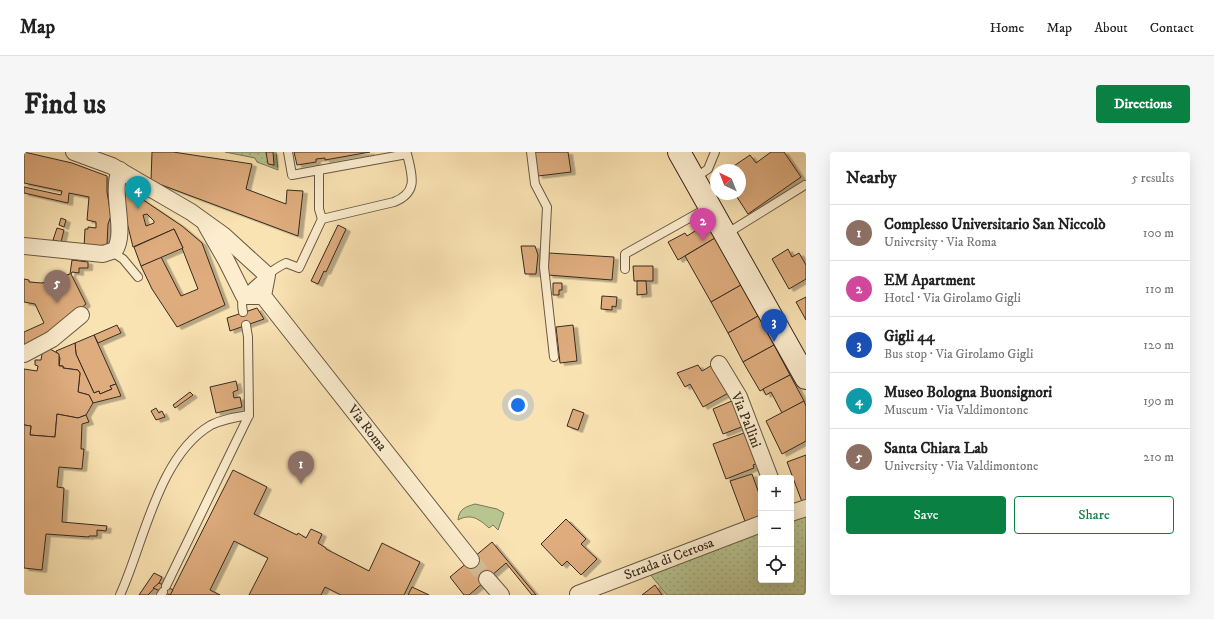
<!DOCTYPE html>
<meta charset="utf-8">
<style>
body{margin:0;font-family:"IM FELL DW Pica",serif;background:#f6f6f6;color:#222}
.controls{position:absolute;right:12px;bottom:12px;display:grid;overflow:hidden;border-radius:4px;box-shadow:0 4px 16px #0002}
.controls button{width:36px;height:36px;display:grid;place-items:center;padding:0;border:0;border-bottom:1px solid #e0e0e0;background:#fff;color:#222;font:20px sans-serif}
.compass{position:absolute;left:686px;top:12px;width:36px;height:36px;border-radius:50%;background:#fff;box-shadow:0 4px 16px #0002;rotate:317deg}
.you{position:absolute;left:494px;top:253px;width:14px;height:14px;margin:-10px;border:3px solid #fff;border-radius:50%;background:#1a73e8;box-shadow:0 0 0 6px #1a73e833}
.badge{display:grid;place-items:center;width:26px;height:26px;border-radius:50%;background:#0b8043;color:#fff;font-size:13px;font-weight:700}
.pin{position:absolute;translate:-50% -33px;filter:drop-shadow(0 1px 2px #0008)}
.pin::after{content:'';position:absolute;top:21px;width:14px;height:12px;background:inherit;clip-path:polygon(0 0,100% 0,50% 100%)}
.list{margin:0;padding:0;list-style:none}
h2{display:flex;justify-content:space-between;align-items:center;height:52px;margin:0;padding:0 16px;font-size:17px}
h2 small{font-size:13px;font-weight:400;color:#767676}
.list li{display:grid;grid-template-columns:26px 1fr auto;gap:12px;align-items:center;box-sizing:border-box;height:56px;padding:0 16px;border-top:1px solid #e0e0e0}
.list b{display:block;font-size:15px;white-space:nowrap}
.list p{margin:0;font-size:13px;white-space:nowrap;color:#767676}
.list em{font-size:13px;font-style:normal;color:#767676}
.actions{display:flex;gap:8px;padding:12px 16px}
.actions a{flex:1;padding:9px 0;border:1px solid #0b8043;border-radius:4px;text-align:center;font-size:14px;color:#0b8043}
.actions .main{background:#0b8043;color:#fff}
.icon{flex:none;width:22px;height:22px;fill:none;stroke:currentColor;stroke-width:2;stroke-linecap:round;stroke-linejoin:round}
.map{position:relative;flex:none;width:782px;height:443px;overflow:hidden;border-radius:4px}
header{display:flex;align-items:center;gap:24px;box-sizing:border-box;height:56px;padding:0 20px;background:#fff;border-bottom:1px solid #e0e0e0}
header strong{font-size:19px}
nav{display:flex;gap:22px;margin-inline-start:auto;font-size:14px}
.intro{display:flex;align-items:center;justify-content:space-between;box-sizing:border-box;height:96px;padding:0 24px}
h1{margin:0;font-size:28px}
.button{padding:10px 18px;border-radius:4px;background:#0b8043;color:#fff;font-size:14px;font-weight:700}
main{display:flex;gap:24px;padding:0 24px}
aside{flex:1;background:#fff;border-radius:4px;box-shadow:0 4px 16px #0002}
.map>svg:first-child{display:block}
</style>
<header>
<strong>Map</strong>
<nav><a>Home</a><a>Map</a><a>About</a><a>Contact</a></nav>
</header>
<div class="intro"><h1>Find us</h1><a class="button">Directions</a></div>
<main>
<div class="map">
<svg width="782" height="443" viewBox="0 0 782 443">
<defs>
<pattern id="garden-dots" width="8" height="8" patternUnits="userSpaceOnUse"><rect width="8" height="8" fill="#b8c591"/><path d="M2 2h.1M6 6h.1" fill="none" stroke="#9fa97d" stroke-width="1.8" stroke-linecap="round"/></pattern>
<filter id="shadow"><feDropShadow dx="4.5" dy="2.5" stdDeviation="0" flood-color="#0004"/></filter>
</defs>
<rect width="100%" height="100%" fill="#fae3b3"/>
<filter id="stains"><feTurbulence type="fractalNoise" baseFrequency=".005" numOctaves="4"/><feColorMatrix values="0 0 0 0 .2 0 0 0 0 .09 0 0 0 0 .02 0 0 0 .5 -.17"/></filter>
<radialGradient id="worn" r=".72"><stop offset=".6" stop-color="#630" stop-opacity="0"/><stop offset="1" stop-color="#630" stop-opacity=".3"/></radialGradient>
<path fill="#b8c591" stroke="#787858" d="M 451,352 L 473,357 L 480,361 L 474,378 L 469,373 L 465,376 C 455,367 447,361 434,368 C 435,357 441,355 451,352 Z"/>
<g fill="url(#garden-dots)" stroke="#787858">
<path d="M 201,0 L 252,0 L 254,18 L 233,10 L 231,6 Z"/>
<path d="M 782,362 L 781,443 L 643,443 L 625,421 L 737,379 L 737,428 L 767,428 L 767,367 Z"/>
</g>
<g fill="#deac7d" stroke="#382a20" fill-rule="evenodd" filter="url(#shadow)">
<path d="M 0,0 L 48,11 L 83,24 L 83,40 L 87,64 L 84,72 L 83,93 L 60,95 L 61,77 L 64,77 L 64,75 L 72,76 L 72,70 L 63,68 L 65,45 L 45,41 L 44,51 L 0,41 L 0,35 L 37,43 L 38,39 L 0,31 Z"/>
<path d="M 128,0 L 149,0 L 228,12 L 222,37 L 262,52 L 263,38 L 279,39 L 274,84 L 127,29 Z"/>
<path d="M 242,0 L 249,0 L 250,13 L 244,12 Z"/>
<path d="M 270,0 L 346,0 L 301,8 L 301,6 L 292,7 L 292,10 L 273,13 Z"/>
<path d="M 510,0 L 544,0 L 547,20 L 514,24 Z"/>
<path d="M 747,0 L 760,0 L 777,25 L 724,62 L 711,42 L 716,42 L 716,18 L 704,18 L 726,3 L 732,11 Z"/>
<path d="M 103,37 L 158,74 L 178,91 L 201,153 L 153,175 L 128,137 L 117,114 L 137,105 L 157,144 L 174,137 L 158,96 L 159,96 L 150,77 L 109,95 L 96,42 ZM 123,62 L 130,69 L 130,71 L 122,74 L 119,63 Z"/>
<path d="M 37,66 L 42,68 L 40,75 L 35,73 Z"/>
<path d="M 682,69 L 691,86 L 654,108 L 644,90 L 661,81 L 663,84 L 676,76 L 674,73 Z"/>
<path d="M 314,73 L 322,77 L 302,120 L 300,119 L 294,132 L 287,129 Z"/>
<path d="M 33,76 L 40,78 L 37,90 L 29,88 Z"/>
<path d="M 150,77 L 159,96 L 117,114 L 110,95 Z"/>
<path d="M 691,86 L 717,133 L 687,150 L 661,104 Z"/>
<path d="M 497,94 L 511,94 L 514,103 L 512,122 L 501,122 Z"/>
<path d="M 764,97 L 768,105 L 775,101 L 782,113 L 782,127 L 765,137 L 748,107 Z"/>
<path d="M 525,101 L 590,105 L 588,128 L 524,123 Z"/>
<path d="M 48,108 L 64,110 L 64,116 L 55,116 L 55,121 L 48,120 L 47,122 L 62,152 L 26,182 L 0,194 L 0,180 L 20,171 L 11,152 L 0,150 L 0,127 L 5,128 L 5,130 L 18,131 L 46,122 Z"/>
<path d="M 609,114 L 629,114 L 629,129 L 610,129 Z"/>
<path d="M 613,129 L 622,129 L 623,142 L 613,143 Z"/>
<path d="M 529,131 L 538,131 L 538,138 L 535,138 L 535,143 L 529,143 Z"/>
<path d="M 717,133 L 734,164 L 704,181 L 687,150 Z"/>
<path d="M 578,144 L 593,145 L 592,155 L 588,154 L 588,158 L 577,157 Z"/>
<path d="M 782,145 L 782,168 L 772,150 Z"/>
<path d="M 233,156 L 240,167 L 206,179 L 203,166 Z"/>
<path d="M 734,164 L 750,193 L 719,210 L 704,181 Z"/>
<path d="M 93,173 L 97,181 L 74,191 L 70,183 Z"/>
<path d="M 549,173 L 553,209 L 536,211 L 532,175 Z"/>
<path d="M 70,183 L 92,232 L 86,234 L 88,237 L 76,242 L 75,239 L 70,241 L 52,202 L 51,191 Z"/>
<path d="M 51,191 L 52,202 L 70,241 L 75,239 L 76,242 L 88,237 L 86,234 L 92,232 L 97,244 L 69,251 L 65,243 L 54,240 L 56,221 L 54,218 L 39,216 L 39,214 L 35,214 L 36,206 L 32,199 Z"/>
<path d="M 750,193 L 766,223 L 736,239 L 719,210 Z"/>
<path d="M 26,197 L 35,202 L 35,214 L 39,214 L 39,216 L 54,218 L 56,221 L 54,240 L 65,243 L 69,251 L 62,263 L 54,266 L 33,262 L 31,285 L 6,283 L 7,274 L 0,273 L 0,217 L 13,219 L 14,214 L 11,213 L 11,208 L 17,208 L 18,202 L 22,198 Z"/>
<path d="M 690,212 L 708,239 L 679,255 L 666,232 L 661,235 L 653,221 L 674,213 L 678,219 Z"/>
<path d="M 766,223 L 780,249 L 758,261 L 747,240 L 742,243 L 739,237 Z"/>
<path d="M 212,229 L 214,238 L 209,240 L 210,246 L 216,245 L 218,255 L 192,261 L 186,235 Z"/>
<path d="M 166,240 L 169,243 L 151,256 L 149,253 Z"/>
<path d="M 710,248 L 720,274 L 699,282 L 689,257 Z"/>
<path d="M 780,249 L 782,254 L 782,289 L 758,302 L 742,269 Z"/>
<path d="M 132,256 L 135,261 L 138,259 L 141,265 L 132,268 L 127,259 Z"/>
<path d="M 549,257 L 560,261 L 554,278 L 543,274 Z"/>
<path d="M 33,262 L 54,266 L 62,263 L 65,270 L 58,272 L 57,297 L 60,297 L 58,317 L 35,315 L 33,335 L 40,336 L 38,370 L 83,374 L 82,379 L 73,378 L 73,384 L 65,384 L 65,385 L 22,382 L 18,418 L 0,416 L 0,273 L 7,274 L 6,283 L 31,285 Z"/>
<path d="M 720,281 L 722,286 L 724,285 L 734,311 L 729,313 L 730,316 L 702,327 L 689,292 Z"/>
<path d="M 782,303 L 782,348 L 778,350 L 763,310 Z"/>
<path d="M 209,318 L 243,335 L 230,362 L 273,383 L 274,381 L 282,386 L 287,377 L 298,382 L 294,391 L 302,396 L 302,397 L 345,419 L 358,391 L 396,410 L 380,443 L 317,443 L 301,435 L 297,443 L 225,443 L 244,406 L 210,389 L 186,438 L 196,443 L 146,443 Z"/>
<path d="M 728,322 L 737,347 L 737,366 L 722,372 L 706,329 Z"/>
<path d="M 542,367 L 562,387 L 557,392 L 573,407 L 557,423 L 543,409 L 538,414 L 517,392 Z"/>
<path d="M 468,390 L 512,443 L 508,443 L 482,411 L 445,443 L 440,443 L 426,425 Z"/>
<path d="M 130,421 L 138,425 L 135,431 L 124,443 L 115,443 Z"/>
<path d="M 135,431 L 149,438 L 146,443 L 129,436 Z"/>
<path d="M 631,433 L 638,443 L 618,443 Z"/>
<path d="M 388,435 L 405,443 L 384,443 Z"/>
</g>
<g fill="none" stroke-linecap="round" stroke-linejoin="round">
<path stroke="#d3be96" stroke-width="16" stroke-dasharray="16 8" stroke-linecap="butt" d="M 447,408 L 463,427"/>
<defs>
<g id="lane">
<path d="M 264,0 L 268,23 L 295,18"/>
<path d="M 507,0 L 511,32 L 523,55 L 520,115 L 530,205"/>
<path d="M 383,2 C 388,23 395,40 370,50 L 298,67 L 295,57 L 295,18 Z"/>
<path d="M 671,26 L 684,17 L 691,0"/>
<path d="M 702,82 L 781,33"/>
<path d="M 88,100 L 99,107 L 114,125"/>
<path d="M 601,117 L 601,102 L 685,55"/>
<path d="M 219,160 C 218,155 217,149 220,145 C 225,135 251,116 262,111 L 275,116 L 298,67"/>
<path d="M 142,434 L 225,263 L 224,185 L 222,173"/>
<path d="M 96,443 C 120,391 134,304 187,273 C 199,267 212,265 225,263"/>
<path d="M 137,443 L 139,440"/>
</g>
<g id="street">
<path d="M 50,0 L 88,14 L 167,60 L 199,83 L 243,123 L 239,144 L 447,408"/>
<path d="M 182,73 L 202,108 L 220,144 L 239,144"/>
<path d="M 0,94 L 79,102 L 91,98 C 103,79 86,42 96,18"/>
<path d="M 0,202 L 28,187 L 57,163"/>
<path d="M 695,212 L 715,245 L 746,326"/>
<path d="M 767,361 L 782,356"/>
<path d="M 463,427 L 477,443"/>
<path d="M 554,442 L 737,372"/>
</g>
<path id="secondary" d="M 655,0 L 782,226"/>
</defs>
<use href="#lane" stroke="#685845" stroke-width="10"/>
<use href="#street" stroke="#685845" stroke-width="18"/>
<use href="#secondary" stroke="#382a20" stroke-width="24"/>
<use href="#lane" stroke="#fcedce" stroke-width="8"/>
<use href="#street" stroke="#fcedce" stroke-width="16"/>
<use href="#secondary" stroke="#fcedce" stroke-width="22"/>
</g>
<g text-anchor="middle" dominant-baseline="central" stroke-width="3.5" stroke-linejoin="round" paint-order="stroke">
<g font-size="14" fill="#382a20" stroke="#fcedce">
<text transform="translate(722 268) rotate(68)">Via Pallini</text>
<text transform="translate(343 276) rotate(52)">Via Roma</text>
<text transform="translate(645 407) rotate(-21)">Strada di Certosa</text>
</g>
</g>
<rect width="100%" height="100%" filter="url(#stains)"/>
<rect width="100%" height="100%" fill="url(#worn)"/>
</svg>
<div class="controls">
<button>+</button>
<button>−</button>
<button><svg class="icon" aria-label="locate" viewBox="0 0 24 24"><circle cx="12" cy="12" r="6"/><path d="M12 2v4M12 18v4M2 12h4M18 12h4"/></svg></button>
</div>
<svg class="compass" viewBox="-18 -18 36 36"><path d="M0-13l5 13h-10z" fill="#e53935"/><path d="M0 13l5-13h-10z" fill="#767676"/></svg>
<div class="you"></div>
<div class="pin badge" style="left:277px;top:332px;background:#8d6e63">1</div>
<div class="pin badge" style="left:679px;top:89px;background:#d1479c">2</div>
<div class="pin badge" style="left:750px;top:190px;background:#1a4fb4">3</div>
<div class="pin badge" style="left:114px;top:57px;background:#0f9aa8">4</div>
<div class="pin badge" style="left:33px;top:151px;background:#8d6e63">5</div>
</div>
<aside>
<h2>Nearby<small>5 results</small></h2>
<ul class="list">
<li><span class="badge" style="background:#8d6e63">1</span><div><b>Complesso Universitario San Niccolò</b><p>University · Via Roma</p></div><em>100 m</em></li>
<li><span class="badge" style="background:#d1479c">2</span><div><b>EM Apartment</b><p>Hotel · Via Girolamo Gigli</p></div><em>110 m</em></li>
<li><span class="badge" style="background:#1a4fb4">3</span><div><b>Gigli 44</b><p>Bus stop · Via Girolamo Gigli</p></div><em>120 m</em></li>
<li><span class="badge" style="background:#0f9aa8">4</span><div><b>Museo Bologna Buonsignori</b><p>Museum · Via Valdimontone</p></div><em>190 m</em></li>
<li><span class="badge" style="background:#8d6e63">5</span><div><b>Santa Chiara Lab</b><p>University · Via Valdimontone</p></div><em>210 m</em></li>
</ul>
<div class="actions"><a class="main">Save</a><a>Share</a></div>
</aside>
</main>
